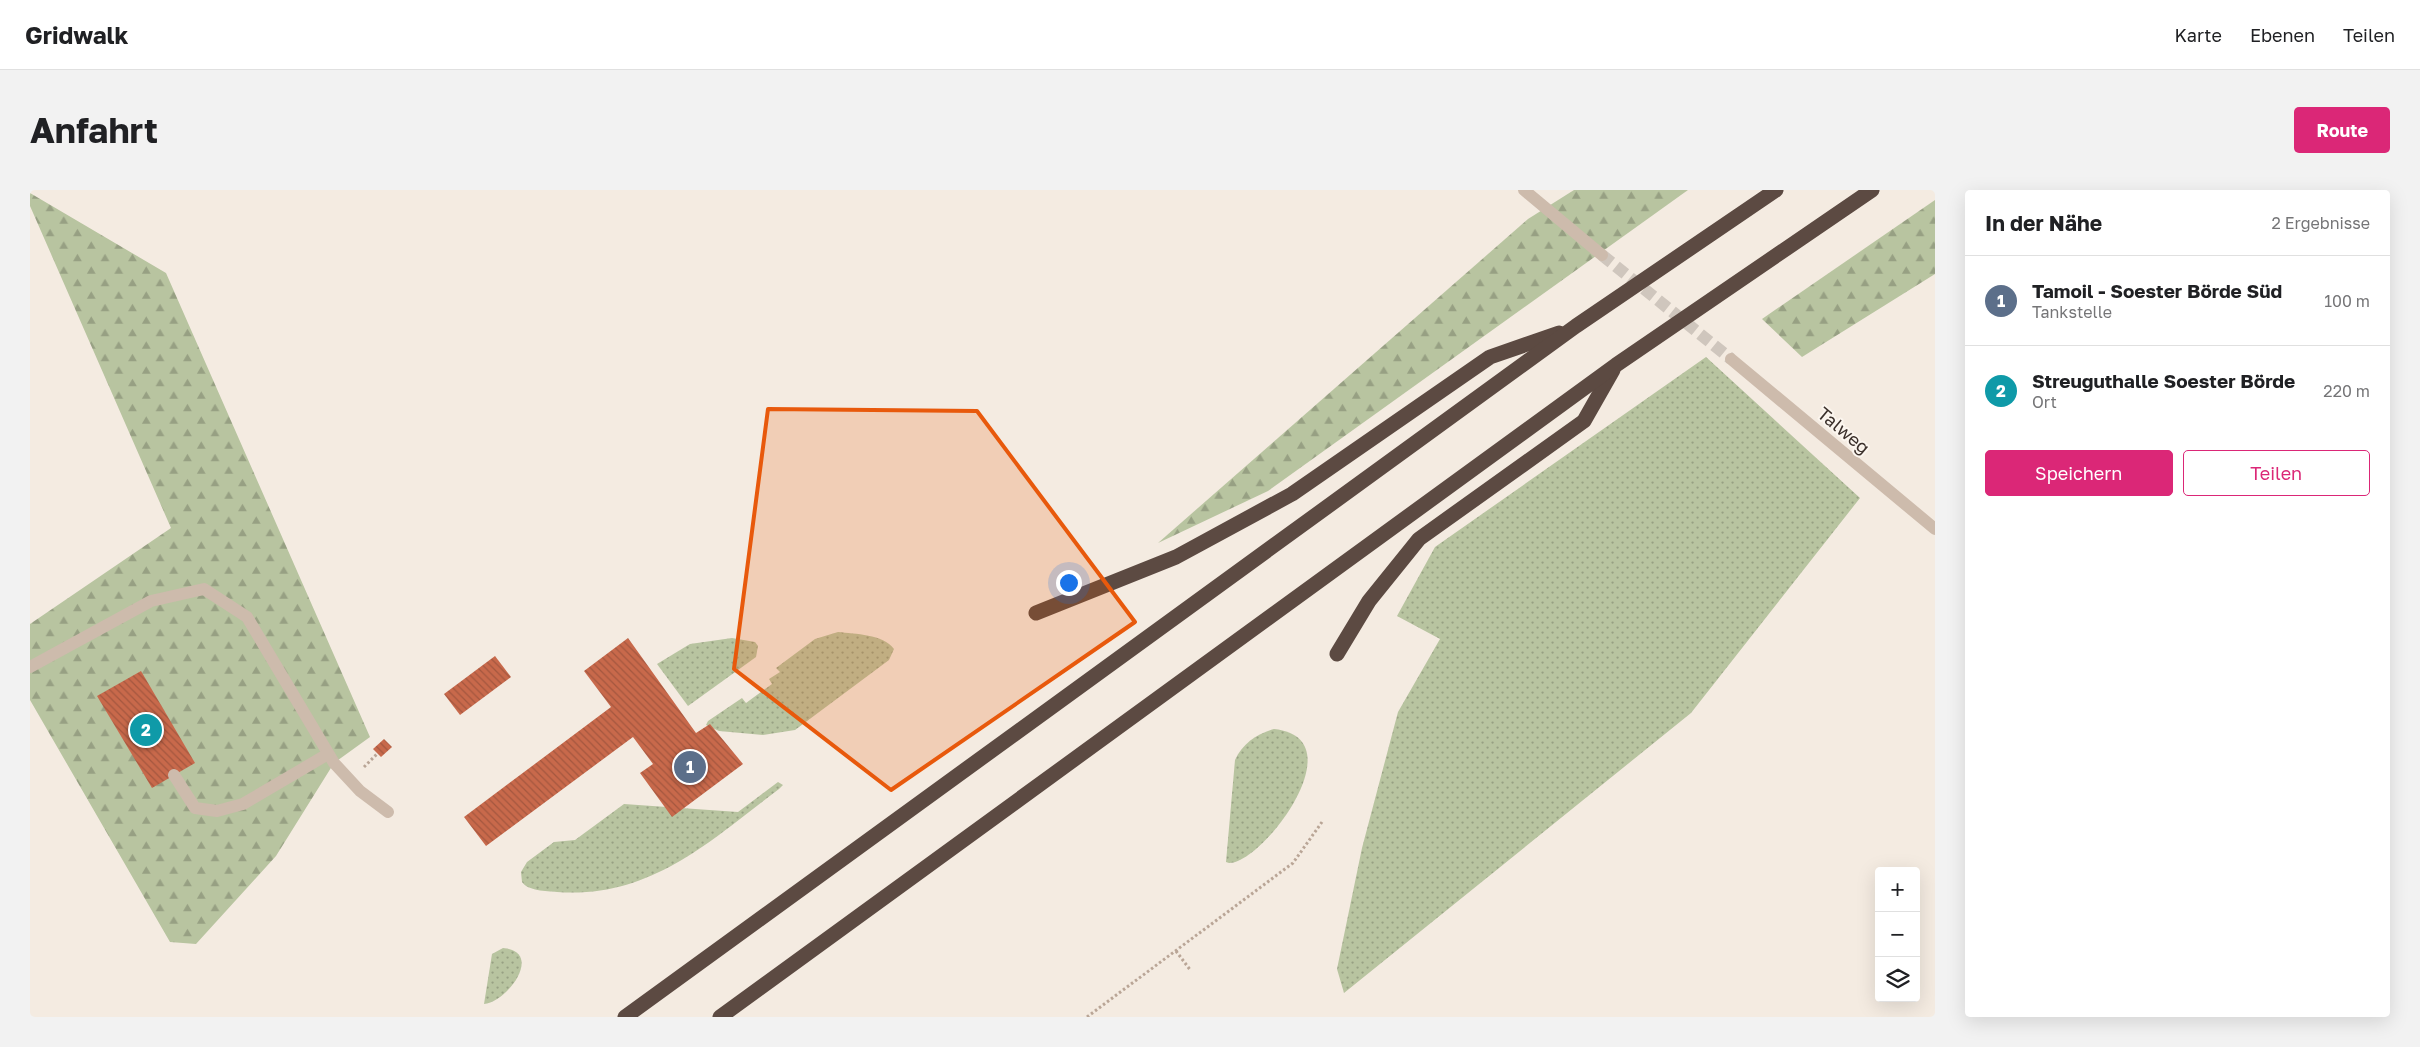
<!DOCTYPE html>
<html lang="de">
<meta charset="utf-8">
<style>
body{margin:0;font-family:"Golos Text",sans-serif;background:#f2f2f2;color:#202124}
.controls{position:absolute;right:15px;bottom:15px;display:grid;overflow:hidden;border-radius:5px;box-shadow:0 5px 20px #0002}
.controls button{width:45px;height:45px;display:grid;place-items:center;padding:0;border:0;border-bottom:1px solid #e0e0e0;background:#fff;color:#202124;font:25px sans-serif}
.you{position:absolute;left:1038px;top:392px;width:18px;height:18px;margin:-12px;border:4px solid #fff;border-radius:50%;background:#1a73e8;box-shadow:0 0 0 8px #1a73e833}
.badge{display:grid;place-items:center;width:32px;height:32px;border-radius:50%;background:#db2777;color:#fff;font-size:16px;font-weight:700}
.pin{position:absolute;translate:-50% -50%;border:2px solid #fff;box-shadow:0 1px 5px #0006}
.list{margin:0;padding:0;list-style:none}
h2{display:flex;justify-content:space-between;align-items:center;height:65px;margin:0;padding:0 20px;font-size:21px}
h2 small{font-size:16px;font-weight:400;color:#757577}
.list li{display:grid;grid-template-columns:32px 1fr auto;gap:15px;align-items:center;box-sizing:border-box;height:90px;padding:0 20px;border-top:1px solid #e0e0e0}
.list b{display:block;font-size:19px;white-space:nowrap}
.list p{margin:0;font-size:16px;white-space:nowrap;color:#757577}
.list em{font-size:16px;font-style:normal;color:#757577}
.actions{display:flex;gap:10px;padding:15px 20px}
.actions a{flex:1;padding:11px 0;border:1px solid #db2777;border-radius:5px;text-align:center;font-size:18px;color:#db2777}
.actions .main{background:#db2777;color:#fff}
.icon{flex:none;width:28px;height:28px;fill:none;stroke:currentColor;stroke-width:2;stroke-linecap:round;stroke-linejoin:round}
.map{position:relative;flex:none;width:1905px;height:827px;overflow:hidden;border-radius:5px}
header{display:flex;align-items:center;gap:30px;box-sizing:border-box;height:70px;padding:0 25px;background:#fff;border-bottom:1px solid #e0e0e0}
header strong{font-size:24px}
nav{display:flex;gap:28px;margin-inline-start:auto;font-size:18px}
.intro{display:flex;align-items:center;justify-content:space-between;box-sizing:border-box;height:120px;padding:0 30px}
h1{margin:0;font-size:35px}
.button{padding:12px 22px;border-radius:5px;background:#db2777;color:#fff;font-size:18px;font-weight:700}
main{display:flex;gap:30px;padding:0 30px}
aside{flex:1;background:#fff;border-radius:5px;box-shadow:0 5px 20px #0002}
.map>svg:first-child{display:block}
</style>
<header>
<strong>Gridwalk</strong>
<nav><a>Karte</a><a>Ebenen</a><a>Teilen</a></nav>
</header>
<div class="intro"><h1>Anfahrt</h1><a class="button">Route</a></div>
<main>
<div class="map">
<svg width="1905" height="827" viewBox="0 0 1905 827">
<defs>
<pattern id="grass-dots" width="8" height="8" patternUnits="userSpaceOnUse" patternTransform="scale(1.25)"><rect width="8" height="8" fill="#b8c4a0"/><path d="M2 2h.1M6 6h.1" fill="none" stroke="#97a083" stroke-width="1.8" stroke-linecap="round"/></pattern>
<pattern id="forest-firs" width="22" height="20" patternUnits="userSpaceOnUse" patternTransform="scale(1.25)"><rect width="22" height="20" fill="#b8c4a0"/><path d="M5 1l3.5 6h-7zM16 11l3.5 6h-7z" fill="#97a083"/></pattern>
<pattern id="building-back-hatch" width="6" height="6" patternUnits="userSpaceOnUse" patternTransform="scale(1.25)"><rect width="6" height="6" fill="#c8694b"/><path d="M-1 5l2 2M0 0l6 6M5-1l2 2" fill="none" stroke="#a4573f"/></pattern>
</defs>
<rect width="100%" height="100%" fill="#f4ebe1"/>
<g fill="url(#grass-dots)">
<path d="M 1676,167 L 1830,308 L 1661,523 L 1314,803 L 1307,779 L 1332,658 L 1368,522 L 1410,449 L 1367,426 L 1405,357 Z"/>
<path d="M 808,442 C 825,444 853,444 864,459 L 859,470 L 765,540 L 733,545 L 689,541 L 676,535 L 678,531 L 712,508 L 716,513 L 742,494 L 739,489 L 750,482 L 746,478 L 785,449 Z"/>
<path d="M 702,448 L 725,452 L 728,456 L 726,467 L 658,516 L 627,474 L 660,454 Z"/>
<path d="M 1244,539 C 1328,548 1232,674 1199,673 L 1196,672 L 1205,570 C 1212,554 1227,544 1244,539 Z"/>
<path d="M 748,592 L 753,595 L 749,599 C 680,651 620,709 527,702 C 516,701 498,701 492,692 L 491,682 L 497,672 L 524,652 L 545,650 L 594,614 L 708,622 Z"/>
<path d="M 473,758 C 515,762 476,813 454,814 L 462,764 Z"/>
</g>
<g fill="url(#forest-firs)">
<path d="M 1544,0 L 1658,0 L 1238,301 L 1128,353 L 1498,29 Z"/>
<path d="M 0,3 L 136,83 L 340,547 L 304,573 L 246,666 L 166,754 L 140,752 L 0,510 L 0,434 L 141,338 L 0,16 Z"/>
<path d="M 1905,10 L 1905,84 L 1772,167 L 1732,129 Z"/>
</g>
<g fill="url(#building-back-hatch)">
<path d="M 598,448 L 666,543 L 680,534 L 713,574 L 642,627 L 610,583 L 623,574 L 603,547 L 456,656 L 434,627 L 581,517 L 554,481 Z"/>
<path d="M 465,466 L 481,487 L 430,525 L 414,504 Z"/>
<path d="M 111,481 L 165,573 L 122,598 L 67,506 Z"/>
<path d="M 354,549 L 362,557 L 351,567 L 343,559 Z"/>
</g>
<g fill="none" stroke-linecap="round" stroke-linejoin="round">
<path stroke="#cfc6bd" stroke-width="12" stroke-dasharray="12 6" stroke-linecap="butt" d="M 1572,65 L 1701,169"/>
<g stroke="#b9a596" stroke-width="3" stroke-dasharray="2.5 2.5" stroke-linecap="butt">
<path d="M 334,577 L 348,563"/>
<path d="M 1146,761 L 1161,781"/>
<path d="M 1057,827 L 1263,673 L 1292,632"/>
</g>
<g stroke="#cdbbac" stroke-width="12">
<path d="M 0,477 L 121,411 L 174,399 L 217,427 L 304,573 L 330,601 L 358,622"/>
<path d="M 144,585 L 165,618 L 187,621 L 213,614 L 298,564"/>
</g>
<g stroke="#cdbbac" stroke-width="12">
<path d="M 1494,0 L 1572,65"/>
<path d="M 1701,169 L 1905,339"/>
</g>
<g stroke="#5c4a42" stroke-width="15">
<path d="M 1006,423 L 1146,367 L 1262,304 L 1460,167 L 1529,143"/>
<path d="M 1307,464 L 1339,411 L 1389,349 L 1554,231 L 1583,180"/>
<path d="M 595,827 L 1546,136 L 1746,0"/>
<path d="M 690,827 L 1586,175 L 1842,0"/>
</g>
</g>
<path fill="#e8590c" fill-opacity="0.2" stroke="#e8590c" stroke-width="4" stroke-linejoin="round" d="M 738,219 L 947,221 L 1105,432 L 861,600 L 704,479 Z"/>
<g text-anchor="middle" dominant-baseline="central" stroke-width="4" stroke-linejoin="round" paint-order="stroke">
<g font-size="18" fill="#3b302b" stroke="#fbf5ee">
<text transform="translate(1814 240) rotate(40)">Talweg</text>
</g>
</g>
</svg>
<div class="controls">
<button>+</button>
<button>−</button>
<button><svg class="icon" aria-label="layers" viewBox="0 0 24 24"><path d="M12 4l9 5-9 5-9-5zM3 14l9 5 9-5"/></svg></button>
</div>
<div class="you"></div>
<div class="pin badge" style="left:660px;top:577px;background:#5c6f8a">1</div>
<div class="pin badge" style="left:116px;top:540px;background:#0f9aa8">2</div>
</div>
<aside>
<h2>In der Nähe<small>2 Ergebnisse</small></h2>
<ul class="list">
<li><span class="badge" style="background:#5c6f8a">1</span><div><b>Tamoil - Soester Börde Süd</b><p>Tankstelle</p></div><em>100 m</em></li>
<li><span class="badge" style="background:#0f9aa8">2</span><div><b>Streuguthalle Soester Börde</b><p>Ort</p></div><em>220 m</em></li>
</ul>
<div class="actions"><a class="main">Speichern</a><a>Teilen</a></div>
</aside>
</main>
